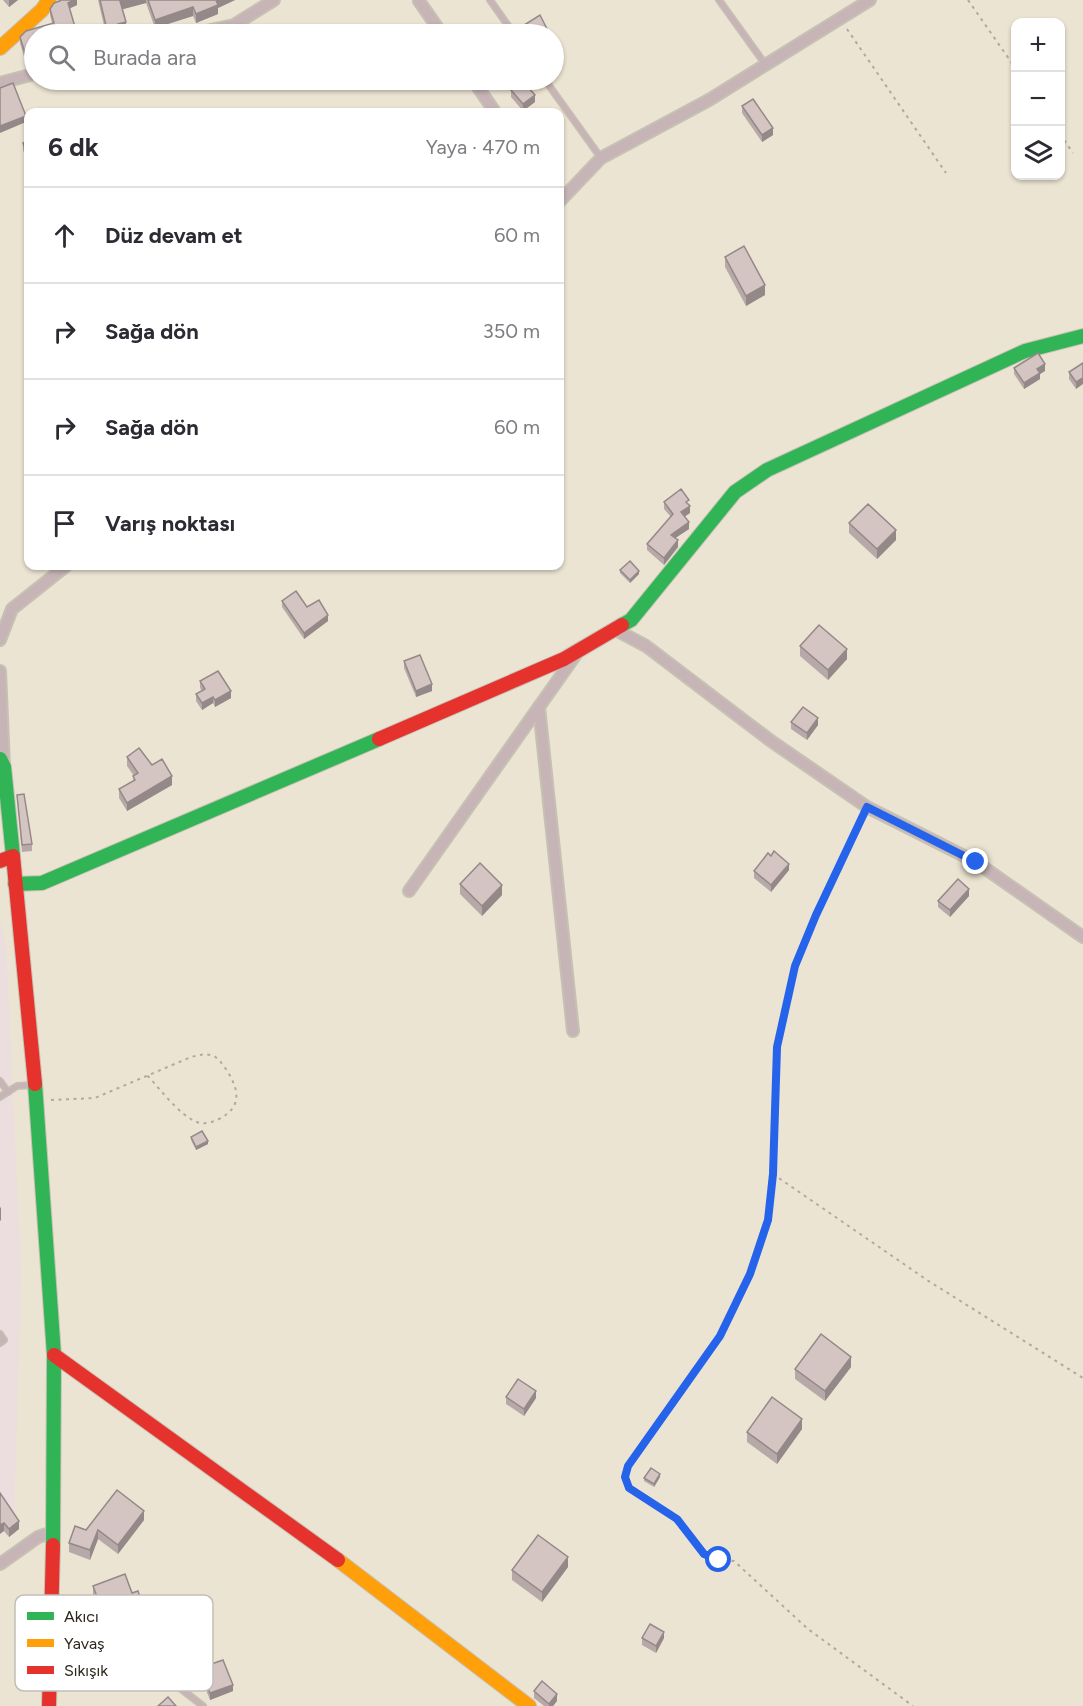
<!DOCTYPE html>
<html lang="tr">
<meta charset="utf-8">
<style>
body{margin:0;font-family:Figtree,sans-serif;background:#f2f2f3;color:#2b2b33}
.controls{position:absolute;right:18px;top:18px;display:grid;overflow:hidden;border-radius:12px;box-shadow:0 2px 4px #0004}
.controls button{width:54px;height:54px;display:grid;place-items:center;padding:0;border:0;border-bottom:2px solid #e1e1e2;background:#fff;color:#2b2b33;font:30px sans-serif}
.stop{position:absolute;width:18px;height:18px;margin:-14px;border:4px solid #2563eb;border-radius:50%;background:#fff}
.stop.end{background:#2563eb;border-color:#fff;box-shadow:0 2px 6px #0008}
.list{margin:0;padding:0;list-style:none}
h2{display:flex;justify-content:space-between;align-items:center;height:78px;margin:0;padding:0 24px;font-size:26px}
h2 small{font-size:20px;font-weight:400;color:#7c7c81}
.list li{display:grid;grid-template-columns:39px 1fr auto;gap:18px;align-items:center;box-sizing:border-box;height:96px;padding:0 24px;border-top:2px solid #e1e1e2}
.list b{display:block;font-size:22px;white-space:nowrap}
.list em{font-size:20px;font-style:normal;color:#7c7c81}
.icon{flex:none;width:33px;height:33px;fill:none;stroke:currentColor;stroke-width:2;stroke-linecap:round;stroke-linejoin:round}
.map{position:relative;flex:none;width:1083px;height:1706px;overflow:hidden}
.search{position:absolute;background:#fff;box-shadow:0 2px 4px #0004;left:24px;top:24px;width:540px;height:66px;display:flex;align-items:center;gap:15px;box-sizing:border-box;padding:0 21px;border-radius:33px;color:#7c7c81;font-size:22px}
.panel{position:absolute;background:#fff;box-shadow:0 2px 4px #0004;left:24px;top:108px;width:540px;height:462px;border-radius:12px}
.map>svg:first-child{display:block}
</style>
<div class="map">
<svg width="1083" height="1706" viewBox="0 0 1083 1706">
<rect width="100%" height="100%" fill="#ece4d2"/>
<path fill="#ecddde" d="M 0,922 L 6,942 L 21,1274 L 14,1522 L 0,1502 Z"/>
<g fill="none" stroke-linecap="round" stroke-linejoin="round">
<defs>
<g id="lane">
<path d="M 490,0 L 514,34"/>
<path d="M 719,0 L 765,64"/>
<path d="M 545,80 L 601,158"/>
<path d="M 0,1081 L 8,1092"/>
<path d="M 0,1097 L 17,1086 L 34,1085"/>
<path d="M 0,1334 L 4,1340 L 0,1343"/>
<path d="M 54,1605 L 75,1610 L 95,1622 L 203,1706"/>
</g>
<g id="street">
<path d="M 419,1 L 442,34"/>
<path d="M 192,34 L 234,25 L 274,0"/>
<path d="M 473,80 L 495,112"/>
<path d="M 0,83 L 34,74"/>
<path d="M 560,201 L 601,158 L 709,100 L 870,0"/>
<path d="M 616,630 L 646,646 L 771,741 L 867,807 L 976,862 L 1083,937"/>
<path d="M 0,640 L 12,609 L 66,566"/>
<path d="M 0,671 L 4,766"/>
<path d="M 539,707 L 573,1031"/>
<path d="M 409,891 L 577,653"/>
<path d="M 0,1564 L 38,1537 L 53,1532"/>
</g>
<g id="fast">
<path d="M 622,625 L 631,620 L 735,492 L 767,470 L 1025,351 L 1083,336"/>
<path d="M 0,759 L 4,767 L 13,856"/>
<path d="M 15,884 L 42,883 L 379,739"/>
<path d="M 35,1084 L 54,1355 L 53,1545"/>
</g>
<g id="slow">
<path d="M 0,48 L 42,10 L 49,0"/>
<path d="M 338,1560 L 529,1706"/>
</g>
<g id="jam">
<path d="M 379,739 L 564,659 L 622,625"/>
<path d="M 0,861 L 13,856 L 35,1084"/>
<path d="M 54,1355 L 338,1560"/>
<path d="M 49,1706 L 53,1545"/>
</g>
</defs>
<use href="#lane" stroke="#c7c1b4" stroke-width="8"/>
<use href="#street" stroke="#c7c1b4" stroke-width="14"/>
<use href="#fast" stroke="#c7c1b4" stroke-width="16"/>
<use href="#slow" stroke="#c7c1b4" stroke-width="16"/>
<use href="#jam" stroke="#c7c1b4" stroke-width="16"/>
<g stroke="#b2a7a4" stroke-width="2" stroke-dasharray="3 4.5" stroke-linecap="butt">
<path d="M 968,0 L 1016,69"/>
<path d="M 847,29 L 946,173"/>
<path d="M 1060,134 L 1073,153"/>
<path d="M 861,819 L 816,915 L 795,966 L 777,1047 L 773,1174 L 767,1220 L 750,1274 L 720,1336 L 628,1466 L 625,1477 L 629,1488 L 677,1519 L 704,1553 L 719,1560 L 734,1561 L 808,1629 L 913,1706"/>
<path d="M 51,1100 L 95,1098 L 191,1057 C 199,1055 206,1053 214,1056 C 219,1059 222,1064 226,1069 C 239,1089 243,1107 219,1119 C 213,1122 203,1125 197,1122 C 180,1116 160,1089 147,1075"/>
<path d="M 773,1174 L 927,1280 L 1083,1378"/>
</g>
<use href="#lane" stroke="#c6b4b6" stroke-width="5"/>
<use href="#street" stroke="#c6b4b6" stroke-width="10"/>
<use href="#fast" stroke="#30b455" stroke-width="14"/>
<use href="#slow" stroke="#ff9f0a" stroke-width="14"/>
<use href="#jam" stroke="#e5322d" stroke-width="14"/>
</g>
<g fill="#b6a9a7">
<path d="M 3,0 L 18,0 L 9,7 Z"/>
<path d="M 58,0 L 77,0 L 77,5 L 69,9 L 77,34 L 34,34 L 34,57 L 25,60 L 20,43 L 20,37 L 52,23 L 50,15 L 50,9 L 59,2 Z"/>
<path d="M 98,0 L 235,0 L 218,8 L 218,14 L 196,23 L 193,16 L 155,28 L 146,3 L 122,9 L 126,30 L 119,32 L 119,34 L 106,34 Z"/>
<path d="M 521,27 L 547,34 L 522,34 Z"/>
<path d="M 511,90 L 535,102 L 523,111 L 511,97 Z"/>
<path d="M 742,106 L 773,135 L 762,142 L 742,113 Z"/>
<path d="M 28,140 L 28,163 L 23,150 L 23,143 Z"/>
<path d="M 725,257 L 765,295 L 746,306 L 725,267 Z"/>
<path d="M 1083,363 L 1076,389 L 1069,379 L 1069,372 Z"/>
<path d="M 1014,368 L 1045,371 L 1040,374 L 1040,379 L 1024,389 L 1014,374 Z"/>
<path d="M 664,502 L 689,505 L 690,513 L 685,516 L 689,529 L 675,538 L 678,547 L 664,565 L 647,550 L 647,544 L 671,517 L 664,509 Z"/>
<path d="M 849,523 L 896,540 L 877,559 L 849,533 Z"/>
<path d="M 620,570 L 639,574 L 630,583 L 620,573 Z"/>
<path d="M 282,601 L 307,607 L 328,621 L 304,639 L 282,607 Z"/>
<path d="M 800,646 L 847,659 L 828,680 L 800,656 Z"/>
<path d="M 404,661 L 432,691 L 416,697 L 404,668 Z"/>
<path d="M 200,681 L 231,698 L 215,707 L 213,703 L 202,710 L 196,701 L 196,694 L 202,691 L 200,688 Z"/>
<path d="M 791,722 L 818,725 L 807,740 L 791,729 Z"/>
<path d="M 127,757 L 152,765 L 172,785 L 127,811 L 119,798 L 119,789 L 133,781 L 134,776 L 127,766 Z"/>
<path d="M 17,795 L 32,844 L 32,851 L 22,852 Z"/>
<path d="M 771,856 L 789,870 L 771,892 L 754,878 L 754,871 Z"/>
<path d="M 460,884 L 502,895 L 482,916 L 460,894 Z"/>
<path d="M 969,896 L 950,917 L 938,907 L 938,901 Z"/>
<path d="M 191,1137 L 208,1144 L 196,1150 L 191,1140 Z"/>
<path d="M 851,1367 L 825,1401 L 795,1379 L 795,1369 Z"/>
<path d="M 506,1397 L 536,1398 L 524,1416 L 506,1404 Z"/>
<path d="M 802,1429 L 777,1464 L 747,1442 L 747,1432 Z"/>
<path d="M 660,1477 L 654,1487 L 644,1481 L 644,1478 Z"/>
<path d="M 0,1493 L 19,1529 L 9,1537 L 4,1531 Z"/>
<path d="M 144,1520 L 118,1554 L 98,1539 L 90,1560 L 69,1552 L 69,1543 L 86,1530 Z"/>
<path d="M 568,1567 L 542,1602 L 512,1580 L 512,1570 Z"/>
<path d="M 93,1586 L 132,1593 L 143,1616 L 124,1623 L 120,1613 L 102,1620 L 93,1596 Z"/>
<path d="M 642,1638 L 664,1638 L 656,1653 L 642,1645 Z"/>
<path d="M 200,1668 L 233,1691 L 210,1700 L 200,1675 Z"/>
<path d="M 534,1691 L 557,1701 L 553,1706 L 544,1706 L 534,1698 Z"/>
</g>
<g fill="#948988">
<path d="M 9,0 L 18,0 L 9,7 Z"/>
<path d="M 74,0 L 77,0 L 77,5 L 68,9 L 68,3 Z"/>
<path d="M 124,0 L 146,0 L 146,3 L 120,10 L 120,1 Z"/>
<path d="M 216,0 L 235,0 L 218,8 L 218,14 L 196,23 L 196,14 Z"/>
<path d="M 193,7 L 193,16 L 155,28 L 155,20 Z"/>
<path d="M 126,22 L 126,30 L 119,32 L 119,34 L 107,34 L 107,30 L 118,24 Z"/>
<path d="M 547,29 L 547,34 L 538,34 Z"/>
<path d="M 34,50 L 34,57 L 25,60 L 25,53 Z"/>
<path d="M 535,95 L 535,102 L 523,111 L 523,104 Z"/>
<path d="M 26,116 L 26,122 L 0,133 L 0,126 Z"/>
<path d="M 773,128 L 773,135 L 762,142 L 762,135 Z"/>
<path d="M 765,285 L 765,295 L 746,306 L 746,296 Z"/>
<path d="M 1045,364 L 1045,371 L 1040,374 L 1040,379 L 1024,389 L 1024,383 L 1037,369 Z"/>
<path d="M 1083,378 L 1083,384 L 1076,389 L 1076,382 Z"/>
<path d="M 690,506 L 690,513 L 681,519 L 681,512 Z"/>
<path d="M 689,522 L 689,529 L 671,541 L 671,535 Z"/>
<path d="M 896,530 L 896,540 L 877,559 L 877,549 Z"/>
<path d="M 678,540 L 678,547 L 664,565 L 664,558 Z"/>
<path d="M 639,571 L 639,574 L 630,583 L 630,580 Z"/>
<path d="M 328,615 L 328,621 L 304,639 L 304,633 Z"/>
<path d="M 847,649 L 847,659 L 828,680 L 828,670 Z"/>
<path d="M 432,684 L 432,691 L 416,697 L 416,691 Z"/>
<path d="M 231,691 L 231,698 L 215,707 L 215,700 Z"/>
<path d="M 213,697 L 213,703 L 202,710 L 202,703 Z"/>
<path d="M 818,718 L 818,725 L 807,740 L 807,733 Z"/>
<path d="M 172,776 L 172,785 L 127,811 L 127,803 Z"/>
<path d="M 789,864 L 789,870 L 771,892 L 771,885 Z"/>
<path d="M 502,885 L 502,895 L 482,916 L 482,906 Z"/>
<path d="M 969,889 L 969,896 L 950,917 L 950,910 Z"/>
<path d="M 208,1141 L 208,1144 L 196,1150 L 196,1147 Z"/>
<path d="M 1,1207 L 1,1220 L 0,1221 L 0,1208 Z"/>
<path d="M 851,1357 L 851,1367 L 825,1401 L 825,1391 Z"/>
<path d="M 536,1391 L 536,1398 L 524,1416 L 524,1409 Z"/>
<path d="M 802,1419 L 802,1429 L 777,1464 L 777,1454 Z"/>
<path d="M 660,1474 L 660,1477 L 654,1487 L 654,1484 Z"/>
<path d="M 144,1511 L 144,1520 L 118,1554 L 118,1545 Z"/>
<path d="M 19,1521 L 19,1529 L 9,1537 L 9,1529 Z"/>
<path d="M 4,1523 L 4,1531 L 0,1534 L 0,1525 Z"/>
<path d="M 98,1530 L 98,1539 L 90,1560 L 90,1550 Z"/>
<path d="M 568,1557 L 568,1567 L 542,1602 L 542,1592 Z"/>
<path d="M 120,1603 L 120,1613 L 102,1620 L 102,1610 Z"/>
<path d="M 143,1606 L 143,1616 L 124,1623 L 124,1613 Z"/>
<path d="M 664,1632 L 664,1638 L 656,1653 L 656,1646 Z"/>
<path d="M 233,1685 L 233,1691 L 210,1700 L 210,1693 Z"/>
<path d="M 557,1694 L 557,1701 L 553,1706 L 549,1706 L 549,1704 Z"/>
</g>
<g fill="#d4c4c2" stroke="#948988" stroke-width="1.5">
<path d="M 60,0 L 74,0 L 68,3 L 77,34 L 34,34 L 34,50 L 25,53 L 20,37 L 26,31 L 54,23 L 50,9 L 54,3 L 60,1 Z"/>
<path d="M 100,0 L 124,0 L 120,1 L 126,22 L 118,24 L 119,27 L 107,30 Z"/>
<path d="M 148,0 L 216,0 L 218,5 L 196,14 L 193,7 L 155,20 Z"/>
<path d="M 540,15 L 547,29 L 538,34 L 526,34 L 521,27 Z"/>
<path d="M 523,82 L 535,95 L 523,104 L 511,90 Z"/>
<path d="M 13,83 L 26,116 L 0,126 L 0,88 Z"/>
<path d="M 753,99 L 773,128 L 762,135 L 742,106 Z"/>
<path d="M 28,140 L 28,156 L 23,143 Z"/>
<path d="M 744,246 L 765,285 L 746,296 L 725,257 Z"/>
<path d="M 1038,353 L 1045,364 L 1037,369 L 1040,373 L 1024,383 L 1014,368 Z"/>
<path d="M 1083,363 L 1083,378 L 1076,382 L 1069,372 Z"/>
<path d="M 681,489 L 689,500 L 686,502 L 690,506 L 681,512 L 689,522 L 671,535 L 678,540 L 664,558 L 647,544 L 673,514 L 664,502 Z"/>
<path d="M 868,504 L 896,530 L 877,549 L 849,523 Z"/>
<path d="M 630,561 L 639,571 L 630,580 L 620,570 Z"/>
<path d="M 296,591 L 307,607 L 319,600 L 328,615 L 304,633 L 282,601 Z"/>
<path d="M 819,625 L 847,649 L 828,670 L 800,646 Z"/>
<path d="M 420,655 L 432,684 L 416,691 L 404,661 Z"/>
<path d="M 218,671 L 231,691 L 215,700 L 213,697 L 202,703 L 196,694 L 205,689 L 200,681 Z"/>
<path d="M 803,707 L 818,718 L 807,733 L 791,722 Z"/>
<path d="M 139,748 L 152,765 L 162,759 L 172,776 L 127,803 L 119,789 L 135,780 L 133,776 L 138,773 L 127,757 Z"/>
<path d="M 24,794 L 32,844 L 22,845 L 17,795 Z"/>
<path d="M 774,851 L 789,864 L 771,885 L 754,871 L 768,853 L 771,856 Z"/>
<path d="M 480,863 L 502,885 L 482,906 L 460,884 Z"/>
<path d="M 958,879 L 969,889 L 950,910 L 938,901 Z"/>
<path d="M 202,1131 L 208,1141 L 196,1147 L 191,1137 Z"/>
<path d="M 821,1334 L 851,1357 L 825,1391 L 795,1369 Z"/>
<path d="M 518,1379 L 536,1391 L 524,1409 L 506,1397 Z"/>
<path d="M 772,1397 L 802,1419 L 777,1454 L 747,1432 Z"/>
<path d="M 651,1468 L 660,1474 L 654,1484 L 644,1478 Z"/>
<path d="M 117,1490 L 144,1511 L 118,1545 L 98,1530 L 90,1550 L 69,1543 L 75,1526 L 86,1530 Z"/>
<path d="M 0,1493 L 19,1521 L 9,1529 L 4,1523 L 0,1525 Z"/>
<path d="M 538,1535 L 568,1557 L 542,1592 L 512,1570 Z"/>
<path d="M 125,1574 L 132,1593 L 138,1591 L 143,1606 L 124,1613 L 120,1603 L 102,1610 L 93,1586 Z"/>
<path d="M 650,1624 L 664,1632 L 656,1646 L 642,1638 Z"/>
<path d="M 223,1660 L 233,1685 L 210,1693 L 200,1668 Z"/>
<path d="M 542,1681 L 557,1694 L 549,1704 L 534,1691 Z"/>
<path d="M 168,1697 L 176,1706 L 158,1706 Z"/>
</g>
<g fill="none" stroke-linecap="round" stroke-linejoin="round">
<path stroke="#2563eb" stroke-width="8" d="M 719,1560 L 704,1554 L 677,1519 L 629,1488 L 625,1477 L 628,1466 L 720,1336 L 750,1274 L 768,1220 L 773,1174 L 777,1047 L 795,966 L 816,915 L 867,807 L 976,862"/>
</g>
<rect x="15" y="1595" width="198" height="96" rx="9" fill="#fff" stroke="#c0bebb" stroke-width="1.5"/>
<rect x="27" y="1612" width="27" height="8" fill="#30b455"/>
<rect x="27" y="1639" width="27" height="8" fill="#ff9f0a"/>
<rect x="27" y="1666" width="27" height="8" fill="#e5322d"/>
<g font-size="16" fill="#2e281c">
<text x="64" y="1622">Akıcı</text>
<text x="64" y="1649">Yavaş</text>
<text x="64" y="1676">Sıkışık</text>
</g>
</svg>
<div class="controls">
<button>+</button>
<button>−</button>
<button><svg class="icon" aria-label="layers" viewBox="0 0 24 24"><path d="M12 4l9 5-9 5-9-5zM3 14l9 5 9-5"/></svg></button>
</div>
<div class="stop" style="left:719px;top:1560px"></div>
<div class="stop end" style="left:976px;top:862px"></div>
<div class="search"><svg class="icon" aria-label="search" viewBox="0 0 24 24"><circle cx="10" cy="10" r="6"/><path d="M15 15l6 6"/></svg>Burada ara</div>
<section class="panel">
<h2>6 dk<small>Yaya · 470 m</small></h2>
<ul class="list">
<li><svg class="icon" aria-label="ahead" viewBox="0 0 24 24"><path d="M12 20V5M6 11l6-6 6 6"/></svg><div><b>Düz devam et</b></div><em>60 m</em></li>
<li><svg class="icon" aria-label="right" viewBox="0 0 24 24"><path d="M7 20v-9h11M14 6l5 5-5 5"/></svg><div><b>Sağa dön</b></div><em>350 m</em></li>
<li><svg class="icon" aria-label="right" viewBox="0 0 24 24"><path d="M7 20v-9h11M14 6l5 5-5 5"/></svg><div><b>Sağa dön</b></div><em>60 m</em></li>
<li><svg class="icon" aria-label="arrive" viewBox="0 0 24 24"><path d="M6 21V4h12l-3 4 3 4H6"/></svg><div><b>Varış noktası</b></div></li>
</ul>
</section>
</div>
